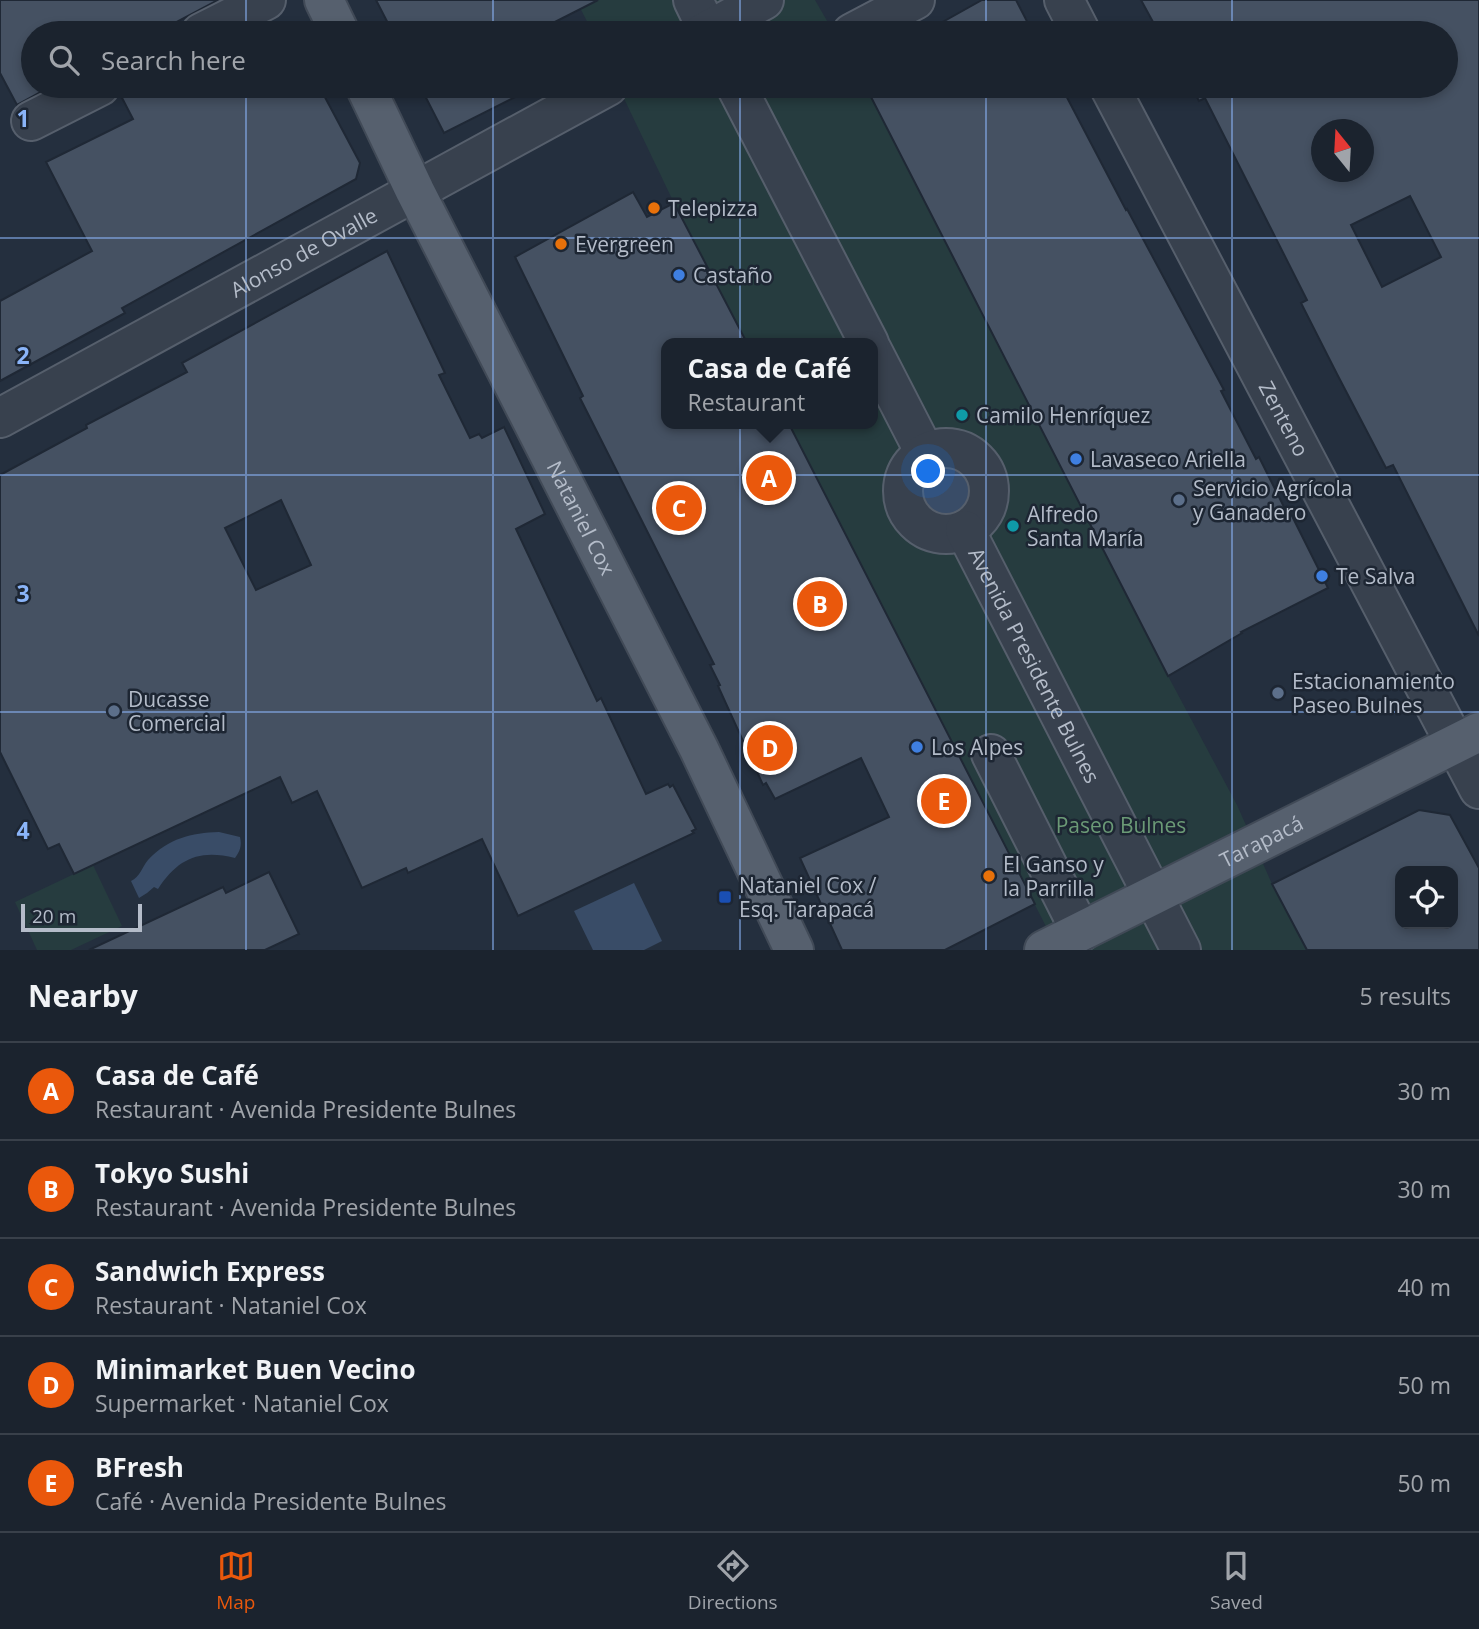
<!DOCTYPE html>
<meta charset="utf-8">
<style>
body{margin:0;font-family:"Open Sans",sans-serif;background:#242b36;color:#f1f3f6}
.controls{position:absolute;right:21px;bottom:21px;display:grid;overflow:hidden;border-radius:14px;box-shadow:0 4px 10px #0003}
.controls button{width:63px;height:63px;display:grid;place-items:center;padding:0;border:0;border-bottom:2px solid #39404a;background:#1b232e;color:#f1f3f6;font:35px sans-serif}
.compass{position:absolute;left:1311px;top:119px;width:63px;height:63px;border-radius:50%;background:#1b232e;box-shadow:0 4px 10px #0003;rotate:342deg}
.scale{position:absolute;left:21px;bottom:18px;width:121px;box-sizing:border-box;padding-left:7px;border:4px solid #b4bcc9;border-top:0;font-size:19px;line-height:24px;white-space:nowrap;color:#b4bcc9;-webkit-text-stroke:5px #1d2633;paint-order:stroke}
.you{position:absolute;left:929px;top:472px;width:24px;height:24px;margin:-18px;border:5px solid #fff;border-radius:50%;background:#1a73e8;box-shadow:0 0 0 10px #1a73e833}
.badge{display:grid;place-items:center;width:46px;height:46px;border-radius:50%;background:#ea580c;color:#fff;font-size:23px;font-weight:700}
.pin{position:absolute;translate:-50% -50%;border:4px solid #fff;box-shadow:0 2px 7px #0006}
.popup{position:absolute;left:661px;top:338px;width:217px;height:91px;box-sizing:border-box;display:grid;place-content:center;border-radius:14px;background:#1b232e;filter:drop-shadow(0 2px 5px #0005);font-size:23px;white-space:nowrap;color:#a0a4aa}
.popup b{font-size:26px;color:#f1f3f6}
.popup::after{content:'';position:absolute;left:50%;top:100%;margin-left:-14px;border:14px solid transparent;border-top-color:#1b232e}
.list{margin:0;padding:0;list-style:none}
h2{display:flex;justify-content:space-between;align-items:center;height:91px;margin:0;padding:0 28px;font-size:30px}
h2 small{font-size:23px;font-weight:400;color:#a0a4aa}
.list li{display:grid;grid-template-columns:46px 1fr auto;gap:21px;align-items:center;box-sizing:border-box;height:98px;padding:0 28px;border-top:2px solid #39404a}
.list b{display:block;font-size:26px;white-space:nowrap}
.list p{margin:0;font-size:23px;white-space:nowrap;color:#a0a4aa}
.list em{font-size:23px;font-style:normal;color:#a0a4aa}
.icon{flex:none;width:38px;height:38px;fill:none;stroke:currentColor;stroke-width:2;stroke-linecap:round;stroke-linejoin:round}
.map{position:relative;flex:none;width:1479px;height:950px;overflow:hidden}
.search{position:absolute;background:#1b232e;box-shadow:0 4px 10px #0003;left:21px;right:21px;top:21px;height:77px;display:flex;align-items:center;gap:18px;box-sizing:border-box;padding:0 24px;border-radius:38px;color:#a0a4aa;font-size:26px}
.sheet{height:581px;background:#1b232e}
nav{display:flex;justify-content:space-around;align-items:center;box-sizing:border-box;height:98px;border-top:2px solid #39404a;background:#1b232e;font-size:19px;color:#a0a4aa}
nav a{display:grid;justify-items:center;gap:4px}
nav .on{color:#ea580c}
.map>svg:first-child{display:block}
</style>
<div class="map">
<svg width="1479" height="950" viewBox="0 0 1479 950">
<rect width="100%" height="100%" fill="#242f3e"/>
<g fill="#263c3f">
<path d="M 576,0 L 815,0 L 834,33 L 593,33 Z"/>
<path d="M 618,86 L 865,86 L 1168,676 L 1237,805 L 1272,884 L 1306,950 L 1058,950 L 789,424 L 872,424 L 872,343 L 747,343 L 674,203 Z"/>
<path d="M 93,865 L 122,926 L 71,950 L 37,950 L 15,902 Z"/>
</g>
<g fill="#394c67">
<circle cx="946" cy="491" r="25"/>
<path d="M 219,832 L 240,837 C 242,846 240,851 235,858 C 200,849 178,858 158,889 L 154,887 L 147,893 L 139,898 L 131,881 C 140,877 142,867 148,860 C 169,838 191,833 219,832 Z"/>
<path d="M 634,883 L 662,941 L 644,950 L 593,950 L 574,911 Z"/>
</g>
<g fill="#455162" stroke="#1f2835" stroke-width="2" fill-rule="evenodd">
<path d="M 0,0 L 218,0 L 156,33 L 33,33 L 33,86 L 52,86 L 17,105 L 0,73 Z"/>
<path d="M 376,0 L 598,0 L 541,29 L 543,33 L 393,33 Z"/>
<path d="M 982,0 L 1016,0 L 1033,33 L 923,33 Z"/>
<path d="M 1141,0 L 1479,0 L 1479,636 L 1393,465 L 1386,468 L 1337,374 L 1301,303 L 1307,300 L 1205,98 L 1199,101 L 1191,86 L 1446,86 L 1446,33 L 1159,33 ZM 1321,130 L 1363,130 L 1363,172 L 1321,172 ZM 1410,196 L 1441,257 L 1382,287 L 1351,225 Z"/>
<path d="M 122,86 L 319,86 L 360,163 L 356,179 L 122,308 L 125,313 L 0,381 L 0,301 L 92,251 L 46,162 L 133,119 L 120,94 Z"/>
<path d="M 420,86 L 537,86 L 444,133 Z"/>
<path d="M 893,86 L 1061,86 L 1126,210 L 1127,209 L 1224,390 L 1221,391 L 1256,459 L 1259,457 L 1287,513 L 1290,512 L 1328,588 L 1241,632 L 1242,633 L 1168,676 L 871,97 Z"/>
<path d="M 633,192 L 647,217 L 674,203 L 747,343 L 666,343 L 666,424 L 789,424 L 1035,904 L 945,950 L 842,950 L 800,858 L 889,817 L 861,758 L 775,799 L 766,783 L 763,785 L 718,686 L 720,685 L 710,665 L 714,664 L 580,398 L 583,396 L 515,257 Z"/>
<path d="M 387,251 L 445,373 L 439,375 L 470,438 L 479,434 L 482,438 L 504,427 L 545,514 L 516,529 L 597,701 L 601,698 L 646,794 L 668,784 L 670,787 L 673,785 L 696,829 L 692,831 L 694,833 L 518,916 L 482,839 L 408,873 L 406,868 L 362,888 L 317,791 L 292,803 L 280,777 L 74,874 L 59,844 L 48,849 L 0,752 L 0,475 L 87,428 L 86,425 L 187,372 L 182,363 ZM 281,500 L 311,565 L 256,590 L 225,528 Z"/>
<path d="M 1419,810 L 1450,815 L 1479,868 L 1479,950 L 1307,950 L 1272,884 ZM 1400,871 L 1453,871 L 1453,924 L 1400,924 Z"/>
<path d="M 269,872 L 299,934 L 265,950 L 89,950 L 223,887 L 226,893 Z"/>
</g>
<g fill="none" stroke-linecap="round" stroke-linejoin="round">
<defs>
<g id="minor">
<path d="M 693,0 L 709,33"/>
<path d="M 1064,0 L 1081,33"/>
<path d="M 201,33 L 266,0"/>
<path d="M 703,33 L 764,0"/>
<path d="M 852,33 L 915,0"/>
<path d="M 736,86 L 869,343"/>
<path id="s1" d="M 1109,86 L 1479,789"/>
<path d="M 31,121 L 100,86"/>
<path d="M 872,350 L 925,453"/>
<path id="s2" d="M 0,418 L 608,86"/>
<circle cx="946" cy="491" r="43"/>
<path id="s3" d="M 965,530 L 1181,950"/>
<path d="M 991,754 L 1081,932"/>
</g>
<g id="major">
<path d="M 324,0 L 340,33"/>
<path id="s4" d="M 365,86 L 415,191 L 699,749 L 794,950"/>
<path id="s5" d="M 1044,950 L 1479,732"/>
</g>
</defs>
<use href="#minor" stroke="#565f6c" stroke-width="42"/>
<use href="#major" stroke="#414a57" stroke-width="42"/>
<use href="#minor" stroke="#38414e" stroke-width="38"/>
<use href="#major" stroke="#56606e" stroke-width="38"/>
</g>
<path fill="none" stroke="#8ab4f8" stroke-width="2" stroke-opacity="0.55" d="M 246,0 L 246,33M 493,0 L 493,33M 740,0 L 740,33M 986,0 L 986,33M 1232,0 L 1232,33M 246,86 L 246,950M 493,86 L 493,950M 740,86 L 740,950M 986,86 L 986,950M 1232,86 L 1232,950M 0,238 L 1479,238M 0,475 L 1479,475M 0,712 L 1479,712"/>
<g fill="#e8710a" stroke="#1d2633" stroke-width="2.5">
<circle cx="654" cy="208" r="7"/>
<circle cx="561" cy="244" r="7"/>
<circle cx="989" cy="876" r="7"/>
</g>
<g fill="#3f7fe0" stroke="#1d2633" stroke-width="2.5">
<circle cx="679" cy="275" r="7"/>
<circle cx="1076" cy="459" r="7"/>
<circle cx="1322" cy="576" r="7"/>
<circle cx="917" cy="747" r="7"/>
</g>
<g fill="#0f9aa8" stroke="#1d2633" stroke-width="2.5">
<circle cx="962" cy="415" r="7"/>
<circle cx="1013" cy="526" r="7"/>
</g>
<g fill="#5c6f8a" stroke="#1d2633" stroke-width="2.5">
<circle cx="1179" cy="500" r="7"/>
<circle cx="1278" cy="693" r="7"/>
<circle cx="114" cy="711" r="7"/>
</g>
<rect fill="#1a4fb4" stroke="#1d2633" stroke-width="2.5" x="718" y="890" width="14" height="14" rx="3.5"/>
<g text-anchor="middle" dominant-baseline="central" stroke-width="5" stroke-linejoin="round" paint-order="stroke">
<g font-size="21" fill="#b4bcc9" stroke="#1d2633" text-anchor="start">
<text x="668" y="208">Telepizza</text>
<text x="575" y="244">Evergreen</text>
<text x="693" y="275">Castaño</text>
<text x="976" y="415">Camilo Henríquez</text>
<text x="1090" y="459">Lavaseco Ariella</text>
<text x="1193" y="488">Servicio Agrícola<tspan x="1193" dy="24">y Ganadero</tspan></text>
<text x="1027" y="514">Alfredo<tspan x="1027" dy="24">Santa María</tspan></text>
<text x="1336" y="576">Te Salva</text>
<text x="1292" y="681">Estacionamiento<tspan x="1292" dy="24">Paseo Bulnes</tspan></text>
<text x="128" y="699">Ducasse<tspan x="128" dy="24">Comercial</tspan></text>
<text x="931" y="747">Los Alpes</text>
<text x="1003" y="864">El Ganso y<tspan x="1003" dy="24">la Parrilla</tspan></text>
<text x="739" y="885">Nataniel Cox /<tspan x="739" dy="24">Esq. Tarapacá</tspan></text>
</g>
<g font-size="21" fill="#b4bcc9" stroke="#1d2633">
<text stroke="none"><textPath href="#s2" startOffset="346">Alonso de Ovalle</textPath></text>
<text stroke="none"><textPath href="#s1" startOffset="376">Zenteno</textPath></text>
<text stroke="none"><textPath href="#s4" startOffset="483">Nataniel Cox</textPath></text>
<text stroke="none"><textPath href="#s3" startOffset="152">Avenida Presidente Bulnes</textPath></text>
<text stroke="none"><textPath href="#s5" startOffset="243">Tarapacá</textPath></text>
</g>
<g font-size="21" fill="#6b9a76" stroke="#1d2633">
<text x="1121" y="825">Paseo Bulnes</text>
</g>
</g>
<g font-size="23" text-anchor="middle" font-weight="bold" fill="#8ab4f8" stroke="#1d2633" stroke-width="5" stroke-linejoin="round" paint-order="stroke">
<text x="23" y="127">1</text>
<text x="23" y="364">2</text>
<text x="23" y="602">3</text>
<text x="23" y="839">4</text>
</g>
</svg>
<div class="controls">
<button><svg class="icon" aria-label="locate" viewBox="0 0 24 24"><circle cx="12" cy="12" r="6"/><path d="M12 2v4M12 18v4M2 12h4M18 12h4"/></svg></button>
</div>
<svg class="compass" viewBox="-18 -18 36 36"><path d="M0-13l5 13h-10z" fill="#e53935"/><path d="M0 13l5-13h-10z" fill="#a0a4aa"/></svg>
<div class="scale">20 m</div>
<div class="you"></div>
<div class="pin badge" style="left:769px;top:478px">A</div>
<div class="popup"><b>Casa de Café</b>Restaurant</div>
<div class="pin badge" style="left:820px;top:604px">B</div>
<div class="pin badge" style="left:679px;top:508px">C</div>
<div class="pin badge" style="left:770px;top:748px">D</div>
<div class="pin badge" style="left:944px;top:801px">E</div>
<div class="search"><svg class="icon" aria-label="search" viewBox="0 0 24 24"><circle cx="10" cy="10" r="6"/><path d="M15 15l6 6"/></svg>Search here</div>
</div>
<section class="sheet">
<h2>Nearby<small>5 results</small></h2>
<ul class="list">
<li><span class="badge">A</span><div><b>Casa de Café</b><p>Restaurant · Avenida Presidente Bulnes</p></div><em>30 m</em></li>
<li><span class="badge">B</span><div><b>Tokyo Sushi</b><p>Restaurant · Avenida Presidente Bulnes</p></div><em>30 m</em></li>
<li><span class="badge">C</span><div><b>Sandwich Express</b><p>Restaurant · Nataniel Cox</p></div><em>40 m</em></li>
<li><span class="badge">D</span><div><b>Minimarket Buen Vecino</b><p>Supermarket · Nataniel Cox</p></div><em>50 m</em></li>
<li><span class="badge">E</span><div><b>BFresh</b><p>Café · Avenida Presidente Bulnes</p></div><em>50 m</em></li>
</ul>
</section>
<nav>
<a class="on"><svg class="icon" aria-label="map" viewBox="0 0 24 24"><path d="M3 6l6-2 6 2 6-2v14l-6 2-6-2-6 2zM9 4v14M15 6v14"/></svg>Map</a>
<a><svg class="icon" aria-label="directions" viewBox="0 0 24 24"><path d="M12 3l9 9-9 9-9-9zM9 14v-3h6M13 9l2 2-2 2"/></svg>Directions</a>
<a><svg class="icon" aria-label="saved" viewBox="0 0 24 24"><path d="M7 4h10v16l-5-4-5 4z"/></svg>Saved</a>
</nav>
